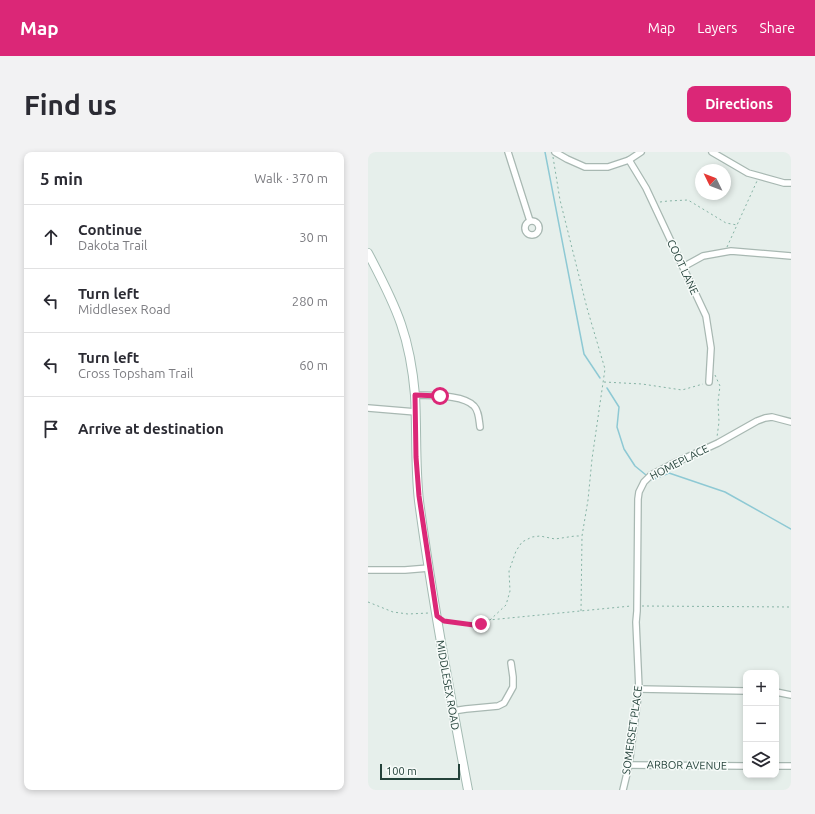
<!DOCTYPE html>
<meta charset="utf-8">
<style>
body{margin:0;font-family:Ubuntu,sans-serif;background:#f2f2f3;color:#2b2b33}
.controls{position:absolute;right:12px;bottom:12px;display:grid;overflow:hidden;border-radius:8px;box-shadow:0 2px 6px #0003}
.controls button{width:36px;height:36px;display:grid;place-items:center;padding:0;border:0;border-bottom:1px solid #e1e1e2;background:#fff;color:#2b2b33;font:20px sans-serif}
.compass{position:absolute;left:327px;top:12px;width:36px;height:36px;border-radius:50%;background:#fff;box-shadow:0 2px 6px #0003;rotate:313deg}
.scale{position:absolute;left:12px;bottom:10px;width:80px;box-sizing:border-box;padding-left:4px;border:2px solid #24423a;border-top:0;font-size:11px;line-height:14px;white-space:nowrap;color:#24423a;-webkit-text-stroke:3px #f7fbf9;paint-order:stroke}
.stop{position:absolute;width:12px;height:12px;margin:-9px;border:3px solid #db2777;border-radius:50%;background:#fff}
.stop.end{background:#db2777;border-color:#fff;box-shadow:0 1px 4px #0008}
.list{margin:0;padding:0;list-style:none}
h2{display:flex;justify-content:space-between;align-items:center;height:52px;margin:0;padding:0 16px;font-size:17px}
h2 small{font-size:13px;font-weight:400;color:#7c7c81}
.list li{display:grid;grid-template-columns:26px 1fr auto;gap:12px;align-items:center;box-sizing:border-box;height:64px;padding:0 16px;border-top:1px solid #e1e1e2}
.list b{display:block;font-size:15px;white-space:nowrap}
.list p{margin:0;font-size:13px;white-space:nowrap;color:#7c7c81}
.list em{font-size:13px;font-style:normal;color:#7c7c81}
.icon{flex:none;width:22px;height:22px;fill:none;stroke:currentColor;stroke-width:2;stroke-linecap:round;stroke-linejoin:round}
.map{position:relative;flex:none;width:423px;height:638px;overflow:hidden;border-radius:8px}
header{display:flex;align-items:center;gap:24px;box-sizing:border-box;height:56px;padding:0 20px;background:#db2777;color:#fff}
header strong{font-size:19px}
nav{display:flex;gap:22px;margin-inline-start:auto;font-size:14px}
.intro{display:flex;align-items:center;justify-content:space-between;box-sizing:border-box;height:96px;padding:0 24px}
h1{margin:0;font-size:28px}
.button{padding:10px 18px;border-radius:8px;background:#db2777;color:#fff;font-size:14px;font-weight:700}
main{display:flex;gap:24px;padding:0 24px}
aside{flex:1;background:#fff;border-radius:8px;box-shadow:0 2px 6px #0003}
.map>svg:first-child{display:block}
</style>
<header>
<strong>Map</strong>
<nav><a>Map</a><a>Layers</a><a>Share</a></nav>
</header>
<div class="intro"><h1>Find us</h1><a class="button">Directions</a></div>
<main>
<aside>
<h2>5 min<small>Walk · 370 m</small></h2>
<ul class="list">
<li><svg class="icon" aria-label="ahead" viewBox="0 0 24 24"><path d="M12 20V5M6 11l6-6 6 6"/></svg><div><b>Continue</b><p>Dakota Trail</p></div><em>30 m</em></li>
<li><svg class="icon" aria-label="left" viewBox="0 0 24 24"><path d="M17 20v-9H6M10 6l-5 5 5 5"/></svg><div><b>Turn left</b><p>Middlesex Road</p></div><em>280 m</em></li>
<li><svg class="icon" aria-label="left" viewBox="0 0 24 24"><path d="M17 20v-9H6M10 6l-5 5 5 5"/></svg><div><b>Turn left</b><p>Cross Topsham Trail</p></div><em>60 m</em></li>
<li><svg class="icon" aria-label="arrive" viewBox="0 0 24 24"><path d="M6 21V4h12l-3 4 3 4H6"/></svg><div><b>Arrive at destination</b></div></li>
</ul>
</aside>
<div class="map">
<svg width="423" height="638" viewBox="0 0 423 638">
<rect width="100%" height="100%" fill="#e6efeb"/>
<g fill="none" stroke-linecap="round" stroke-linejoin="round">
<g stroke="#8ec9d4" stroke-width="1.5">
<path d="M 177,0 L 216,202 L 232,226"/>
<path d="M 239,236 L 251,255 L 249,275 L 256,297 L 267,314 L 278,323"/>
<path d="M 284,328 L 301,321 L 357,340 L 423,377"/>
</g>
<defs>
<g id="minor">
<path d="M 140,0 L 162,69"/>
<path d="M 187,0 L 199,7 L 217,15 L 240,15 L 261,8 L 273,0"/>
<path d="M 344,0 L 380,21 L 416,31 L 423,31"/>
<path d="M 261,8 L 278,36 L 338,164 L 343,196 L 341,230"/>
<circle cx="164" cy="76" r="7"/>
<path d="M 315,115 L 335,104 L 363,99 L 423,104"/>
<path d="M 47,243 C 62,244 95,242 106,254 C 111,259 111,268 112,275"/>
<path d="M 0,256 L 48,260"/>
<path d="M 0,418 L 37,418 L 61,416"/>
<path d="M 271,537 L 378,539"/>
<path d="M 408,540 L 423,543"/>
<path d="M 85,559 L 98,557 L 130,554 L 136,551 L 140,544 L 145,535 L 145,525 L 143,511"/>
<path d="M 261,613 L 378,614"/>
<path d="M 408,614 L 423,614"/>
<path d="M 255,638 L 261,613 L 271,537 L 268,470 L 269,459 L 270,347 L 271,340 L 276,330 L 283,323 L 302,313 L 350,291 L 389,269 L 397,266 L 404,265 L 423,270"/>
</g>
<path id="secondary" d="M 0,101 C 12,124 25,148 33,172 C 41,195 45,220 47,243 C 49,278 47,314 51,349 C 64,446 82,542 100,638"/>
</defs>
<use href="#minor" stroke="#a8b8b2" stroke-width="8"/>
<use href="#secondary" stroke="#a4bbb3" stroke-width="10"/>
<g stroke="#86b3a5" stroke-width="1" stroke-dasharray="2 3" stroke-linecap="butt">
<path d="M 185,5 L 192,48 L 219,156 L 237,217 L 224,307 L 220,348 L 214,384 L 213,459"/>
<path d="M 292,50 L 300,49 L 320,48 L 358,71 L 369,73"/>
<path d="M 359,95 L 389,29"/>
<path d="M 347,223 L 352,234 L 350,250 L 351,270 L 349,285"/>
<path d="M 236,230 L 274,232 L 314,238 L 335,232"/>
<path d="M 0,450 L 25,460 L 40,462 L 61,461"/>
<path d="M 274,454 L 423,455"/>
<path d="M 122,468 L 138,453 L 142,439 L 141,419 L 148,399 L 154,390 L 164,385 L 172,384 L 187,387 L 207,384 L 213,384"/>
<path d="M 76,469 L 106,473 L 113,472 L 121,468 L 263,454"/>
</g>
<use href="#minor" stroke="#fff" stroke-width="5.5"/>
<use href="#secondary" stroke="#fff" stroke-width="8"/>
</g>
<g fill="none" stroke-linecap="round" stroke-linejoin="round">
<path stroke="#db2777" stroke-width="5" d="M 72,244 L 47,243 L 48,305 L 51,344 L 69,464 L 76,469 L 106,473 L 113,472"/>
</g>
<g text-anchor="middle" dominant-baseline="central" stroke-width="3" stroke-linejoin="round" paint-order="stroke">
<g font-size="11" fill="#24423a" stroke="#f7fbf9">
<text transform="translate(315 115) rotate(65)">COOT LANE</text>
<text transform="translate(311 310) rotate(-27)">HOMEPLACE</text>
<text transform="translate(80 533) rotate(80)">MIDDLESEX ROAD</text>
<text transform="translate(264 578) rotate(-82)">SOMERSET PLACE</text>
<text transform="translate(319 613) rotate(1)">ARBOR AVENUE</text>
</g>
</g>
</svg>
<div class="controls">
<button>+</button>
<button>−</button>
<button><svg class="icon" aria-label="layers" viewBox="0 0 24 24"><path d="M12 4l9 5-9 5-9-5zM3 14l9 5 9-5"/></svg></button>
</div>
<svg class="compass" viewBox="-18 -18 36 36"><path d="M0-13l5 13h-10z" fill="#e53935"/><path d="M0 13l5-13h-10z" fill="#7c7c81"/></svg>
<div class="scale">100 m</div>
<div class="stop" style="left:72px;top:244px"></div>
<div class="stop end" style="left:113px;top:472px"></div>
</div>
</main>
